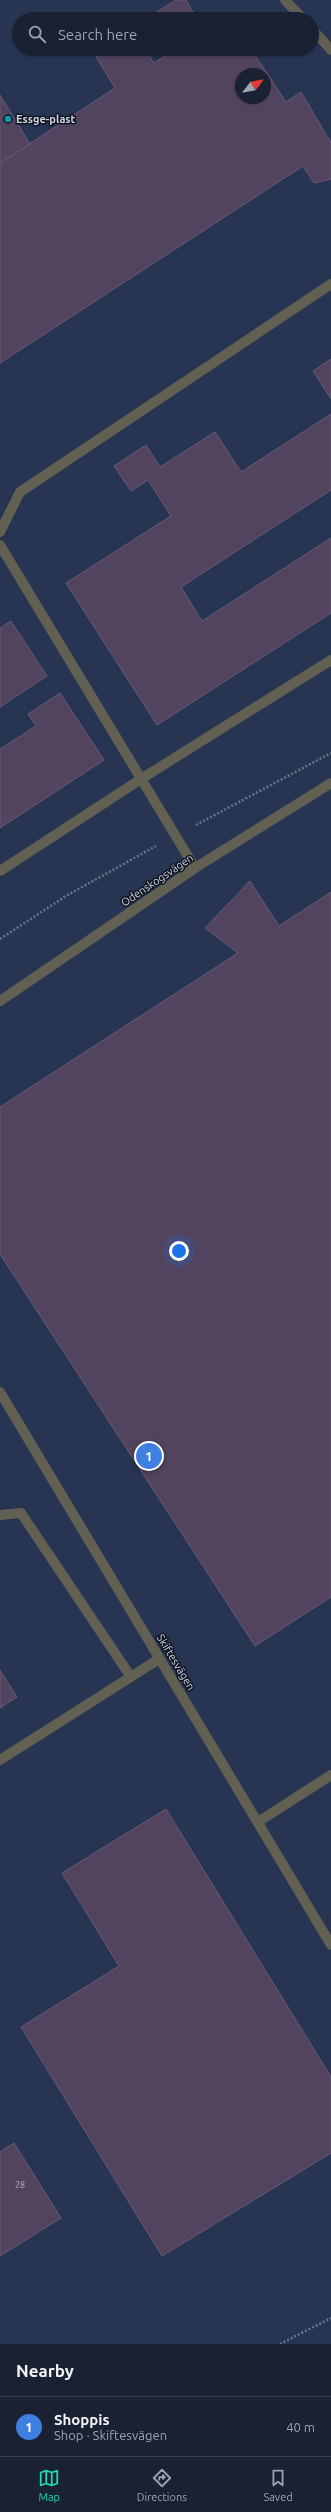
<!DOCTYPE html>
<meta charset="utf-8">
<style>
body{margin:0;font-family:Ubuntu,sans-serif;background:#22293b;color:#f1f3f6}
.compass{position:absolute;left:235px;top:68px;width:36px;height:36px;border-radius:50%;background:#192133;box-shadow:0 1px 3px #0004;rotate:59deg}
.you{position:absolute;left:179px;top:1251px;width:14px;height:14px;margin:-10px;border:3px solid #fff;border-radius:50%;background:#1a73e8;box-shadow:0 0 0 6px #1a73e833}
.badge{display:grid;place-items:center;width:26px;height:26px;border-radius:50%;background:#20d5b0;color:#fff;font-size:13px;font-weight:700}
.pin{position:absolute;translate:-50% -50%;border:2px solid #fff;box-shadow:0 1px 4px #0006}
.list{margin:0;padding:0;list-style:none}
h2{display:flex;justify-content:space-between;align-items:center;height:52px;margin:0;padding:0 16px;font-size:17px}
h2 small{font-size:13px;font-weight:400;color:#9fa3ac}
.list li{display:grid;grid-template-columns:26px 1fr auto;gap:12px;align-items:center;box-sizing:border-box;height:60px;padding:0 16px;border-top:1px solid #373e4e}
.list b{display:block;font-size:15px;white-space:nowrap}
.list p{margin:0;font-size:13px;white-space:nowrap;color:#9fa3ac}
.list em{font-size:13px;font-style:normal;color:#9fa3ac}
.icon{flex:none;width:22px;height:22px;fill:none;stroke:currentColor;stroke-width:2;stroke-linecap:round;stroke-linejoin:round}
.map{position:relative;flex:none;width:331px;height:2344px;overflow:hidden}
.search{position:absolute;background:#192133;box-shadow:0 1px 3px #0004;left:12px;right:12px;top:12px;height:44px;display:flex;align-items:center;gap:10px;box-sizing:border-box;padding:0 14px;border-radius:22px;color:#9fa3ac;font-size:15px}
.sheet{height:112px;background:#192133}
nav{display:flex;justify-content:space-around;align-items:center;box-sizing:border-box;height:56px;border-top:1px solid #373e4e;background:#192133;font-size:11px;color:#9fa3ac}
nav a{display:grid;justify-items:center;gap:2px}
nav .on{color:#20d5b0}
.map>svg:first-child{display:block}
</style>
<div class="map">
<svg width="331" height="2344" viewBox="0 0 331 2344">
<rect width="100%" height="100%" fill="#212c44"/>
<path fill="#273552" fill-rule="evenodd" d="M 0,0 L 331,0 L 331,2344 L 0,2344 ZM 19,19 L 312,19 L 312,49 L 19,49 ZM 241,74 L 265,74 L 265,98 L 241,98 Z"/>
<g fill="#52445e" stroke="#685a75" fill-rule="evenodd">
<path d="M 176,0 L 186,0 L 197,19 L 159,19 L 155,13 Z"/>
<path d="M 230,15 L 232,19 L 223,19 Z"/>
<path d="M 109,49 L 145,49 L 154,63 L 176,49 L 251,49 L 286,102 L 301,92 L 331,143 L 331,179 L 314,183 L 303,166 L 0,363 L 0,163 L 115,88 L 96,57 ZM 241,74 L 265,74 L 265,98 L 241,98 Z"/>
<path d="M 0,95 L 30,144 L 0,163 Z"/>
<path d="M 331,359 L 331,399 L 313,371 Z"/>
<path d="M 331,414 L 331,490 L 181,587 L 202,621 L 331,538 L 331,613 L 157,725 L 66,583 L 171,516 L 148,480 L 131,491 L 114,466 L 146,445 L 160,467 L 215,432 L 241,472 Z"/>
<path d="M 11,621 L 47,676 L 0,707 L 0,628 Z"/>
<path d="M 60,693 L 104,760 L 0,828 L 0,749 L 36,726 L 28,714 Z"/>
<path d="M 250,881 L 279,926 L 331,892 L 331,1597 L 255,1646 L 0,1254 L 0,1107 L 238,953 L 205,928 Z"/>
<path d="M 0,1670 L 17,1697 L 0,1708 Z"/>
<path d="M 166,1809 L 331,2077 L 331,2153 L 162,2256 L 21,2027 L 119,1966 L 62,1873 Z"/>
<path d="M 14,2143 L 61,2218 L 0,2256 L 0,2152 Z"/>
</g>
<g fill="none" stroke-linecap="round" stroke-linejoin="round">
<g stroke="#6b7589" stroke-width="2.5" stroke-dasharray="2 2" stroke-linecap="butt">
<path d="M 196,825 L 331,753"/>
<path d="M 0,939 L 66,896 L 156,846"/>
<path d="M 280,2344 L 331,2318"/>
</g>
<g stroke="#626053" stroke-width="10">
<path d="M 0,532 L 20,492 L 331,284"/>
<path d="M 0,545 L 195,868"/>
<path d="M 0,871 L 141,779 L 331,660"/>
<path d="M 0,1515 L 21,1513 L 131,1677"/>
<path d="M 0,1760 L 159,1659"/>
<path d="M 258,1822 L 331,1775"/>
</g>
<g stroke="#626053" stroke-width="10">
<path d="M 285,0 L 303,19"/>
<path d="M 312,29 L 331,50"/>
<path d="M 0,1001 L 195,868 L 331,783"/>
<path d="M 0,1392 L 331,1945"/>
</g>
</g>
<circle fill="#0f9aa8" stroke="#10151f" stroke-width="1.5" cx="8" cy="119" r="4"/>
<g text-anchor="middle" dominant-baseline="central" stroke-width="3" stroke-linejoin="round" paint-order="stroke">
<g font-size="9" fill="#aeb0c2">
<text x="20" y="2185">28</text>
</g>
<g font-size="11" font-weight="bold" fill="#ccd4e3" stroke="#10151f" text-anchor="start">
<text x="16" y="119">Essge-plast</text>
</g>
<g font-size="11" fill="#ccd4e3" stroke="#10151f">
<text transform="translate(157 880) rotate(-34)">Odenskogsvägen</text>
<text transform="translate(176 1662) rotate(59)">Skiftesvägen</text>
</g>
</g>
</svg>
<svg class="compass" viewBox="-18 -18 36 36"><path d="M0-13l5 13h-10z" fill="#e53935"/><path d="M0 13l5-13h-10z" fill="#9fa3ac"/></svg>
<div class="you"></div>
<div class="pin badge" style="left:149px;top:1456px;background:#3f7fe0">1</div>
<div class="search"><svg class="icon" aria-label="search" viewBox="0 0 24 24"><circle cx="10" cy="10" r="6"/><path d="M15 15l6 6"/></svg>Search here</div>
</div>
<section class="sheet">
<h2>Nearby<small></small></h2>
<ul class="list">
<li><span class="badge" style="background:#3f7fe0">1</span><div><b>Shoppis</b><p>Shop · Skiftesvägen</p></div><em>40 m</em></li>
</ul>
</section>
<nav>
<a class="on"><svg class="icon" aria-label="map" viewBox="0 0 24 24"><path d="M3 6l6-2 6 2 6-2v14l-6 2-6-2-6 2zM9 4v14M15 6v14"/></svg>Map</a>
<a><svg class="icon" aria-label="directions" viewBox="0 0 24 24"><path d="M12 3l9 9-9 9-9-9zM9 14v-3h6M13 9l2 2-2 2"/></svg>Directions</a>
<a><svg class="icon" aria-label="saved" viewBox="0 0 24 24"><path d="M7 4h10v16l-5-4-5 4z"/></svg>Saved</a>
</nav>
